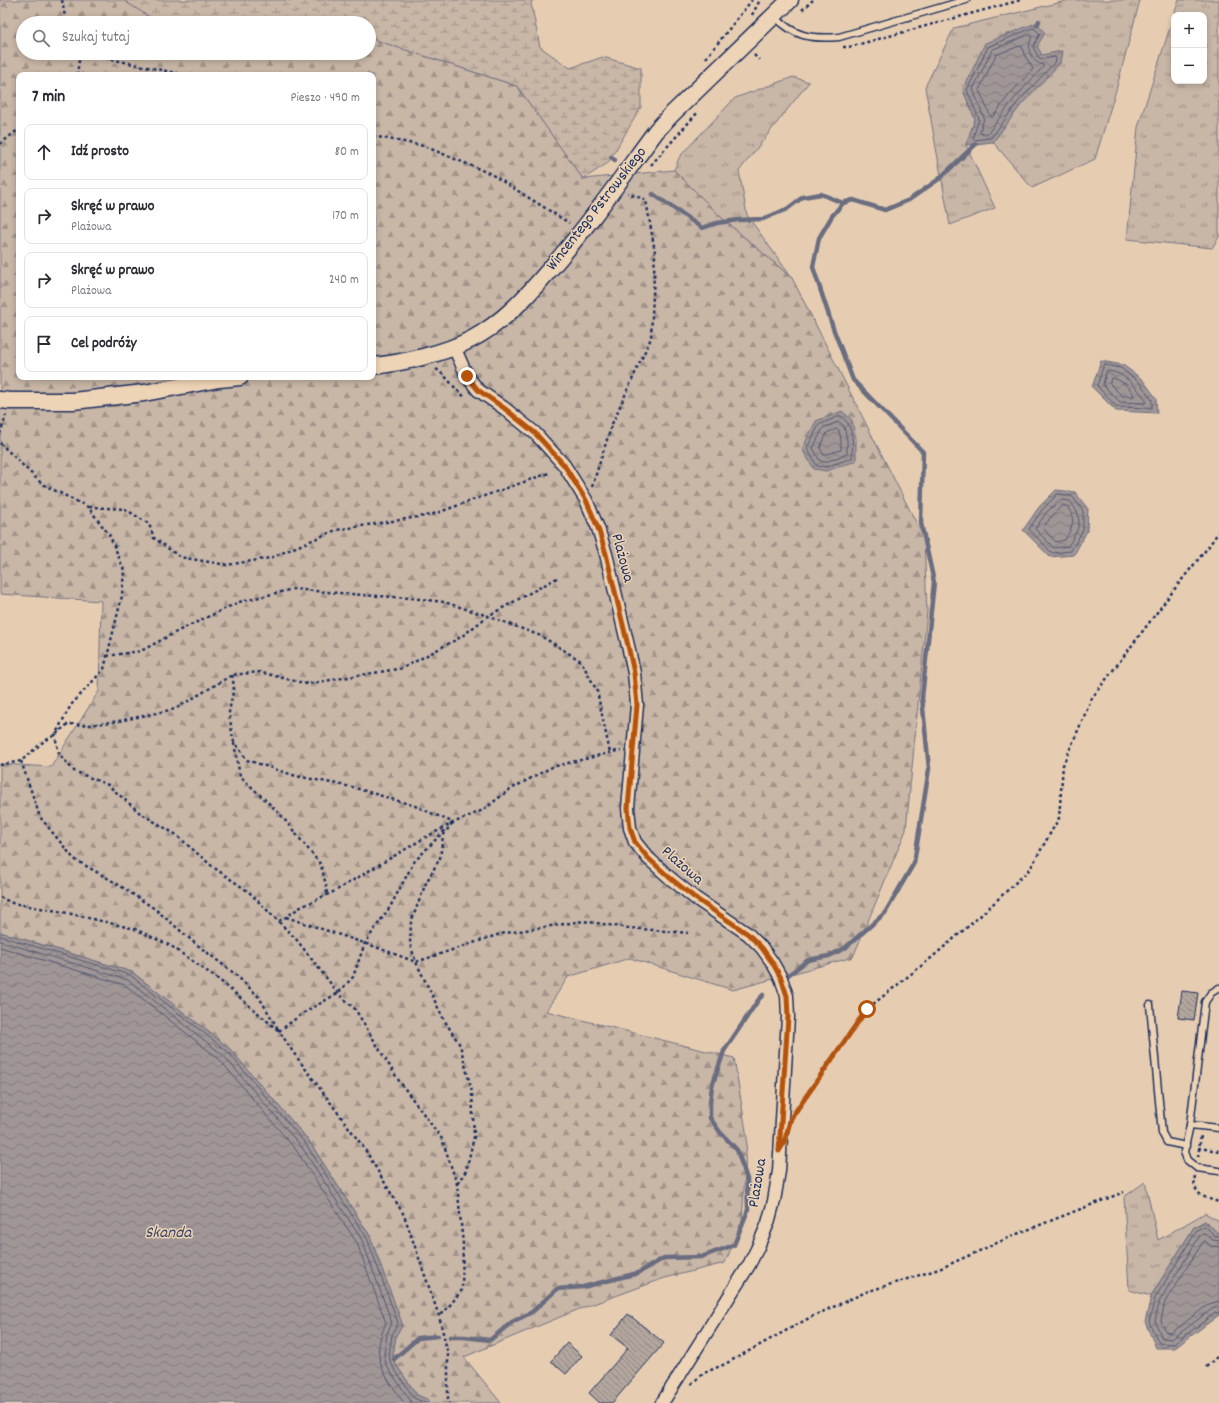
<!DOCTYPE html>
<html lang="pl">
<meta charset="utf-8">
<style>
body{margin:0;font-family:Dekko,sans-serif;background:#f2f2f3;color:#2b2b33}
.controls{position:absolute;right:12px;top:12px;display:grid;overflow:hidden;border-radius:8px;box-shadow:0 2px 6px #0003}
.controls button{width:36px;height:36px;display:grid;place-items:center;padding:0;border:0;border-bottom:1px solid #e1e1e2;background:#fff;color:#2b2b33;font:20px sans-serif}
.stop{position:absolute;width:12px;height:12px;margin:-9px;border:3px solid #b45309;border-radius:50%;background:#fff}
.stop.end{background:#b45309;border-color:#fff;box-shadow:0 1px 4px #0008}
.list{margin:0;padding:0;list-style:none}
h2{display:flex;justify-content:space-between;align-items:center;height:52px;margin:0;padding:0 16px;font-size:17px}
h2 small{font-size:13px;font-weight:400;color:#7c7c81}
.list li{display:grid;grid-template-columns:26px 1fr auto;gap:12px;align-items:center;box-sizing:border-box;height:56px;margin:0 8px 8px;padding:0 8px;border:1px solid #e1e1e2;border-radius:8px}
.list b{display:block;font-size:15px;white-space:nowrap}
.list p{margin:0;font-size:13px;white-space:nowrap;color:#7c7c81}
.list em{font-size:13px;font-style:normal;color:#7c7c81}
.icon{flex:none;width:22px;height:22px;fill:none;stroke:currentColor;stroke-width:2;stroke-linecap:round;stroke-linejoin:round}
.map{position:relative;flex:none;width:1219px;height:1403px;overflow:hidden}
.search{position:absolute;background:#fff;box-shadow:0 2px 6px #0003;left:16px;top:16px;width:360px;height:44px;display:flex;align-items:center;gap:10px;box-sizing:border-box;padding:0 14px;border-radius:22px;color:#7c7c81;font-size:15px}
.panel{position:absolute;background:#fff;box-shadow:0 2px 6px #0003;left:16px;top:72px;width:360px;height:308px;border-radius:8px}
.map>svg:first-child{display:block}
</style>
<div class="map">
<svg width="1219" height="1403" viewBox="0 0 1219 1403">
<defs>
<pattern id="grass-tufts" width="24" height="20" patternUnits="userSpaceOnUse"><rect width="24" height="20" fill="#c8b6a6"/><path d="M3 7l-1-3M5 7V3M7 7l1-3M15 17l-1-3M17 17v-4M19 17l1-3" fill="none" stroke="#a2948a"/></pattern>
<pattern id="forest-firs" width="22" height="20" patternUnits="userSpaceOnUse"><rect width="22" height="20" fill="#c8b6a6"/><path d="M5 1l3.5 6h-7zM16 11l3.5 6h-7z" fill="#a2948a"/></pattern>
<pattern id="wetland-marsh" width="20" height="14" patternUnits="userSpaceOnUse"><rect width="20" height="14" fill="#c8b6a6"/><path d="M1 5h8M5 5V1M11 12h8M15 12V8" fill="none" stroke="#a2948a"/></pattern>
<pattern id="water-waves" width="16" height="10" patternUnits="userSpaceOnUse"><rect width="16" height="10" fill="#a09696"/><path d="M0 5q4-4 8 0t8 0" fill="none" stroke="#827b7e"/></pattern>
<pattern id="building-back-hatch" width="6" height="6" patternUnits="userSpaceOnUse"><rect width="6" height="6" fill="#b3a69d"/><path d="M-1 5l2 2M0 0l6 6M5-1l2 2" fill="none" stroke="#918883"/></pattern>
</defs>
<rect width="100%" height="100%" fill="#e6cdb2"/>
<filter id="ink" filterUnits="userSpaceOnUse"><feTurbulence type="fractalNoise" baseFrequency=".025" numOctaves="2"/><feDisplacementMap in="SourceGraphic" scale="8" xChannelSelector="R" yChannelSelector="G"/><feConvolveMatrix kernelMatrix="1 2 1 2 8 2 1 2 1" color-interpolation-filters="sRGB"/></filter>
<g filter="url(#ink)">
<g fill="url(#grass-tufts)" stroke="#727282">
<path d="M 1070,0 L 1140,0 L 1116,90 L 1095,159 L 1032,188 L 993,142 L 1062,51 L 1042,56 L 1037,47 L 963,90 L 975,119 L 966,145 L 995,208 L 950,225 L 925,87 L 954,28 Z"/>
<path d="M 1179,0 L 1219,0 L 1219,237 L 1212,248 L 1127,239 L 1138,127 L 1174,15 L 1174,81 L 1204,81 L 1204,15 L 1174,15 Z"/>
<path d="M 793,77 L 809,82 L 739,171 L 747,215 L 792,278 L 724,220 L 674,170 L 680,156 L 735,98 Z"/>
<path d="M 1145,1182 L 1158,1240 L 1205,1213 L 1219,1221 L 1219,1234 L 1205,1221 L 1194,1227 L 1151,1296 L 1129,1290 L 1124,1197 Z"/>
</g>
<path fill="url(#forest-firs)" stroke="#727282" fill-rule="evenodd" d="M 0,0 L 123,0 L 159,23 L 23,23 L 23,53 L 369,53 L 369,38 L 517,86 L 583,179 L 674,170 L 724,220 L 792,278 L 924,538 L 927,611 L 906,830 L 853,957 L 733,990 L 630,958 L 568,977 L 546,1011 L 734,1058 L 747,1137 L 742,1222 L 725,1263 L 665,1278 L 577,1310 L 464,1357 L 501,1403 L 430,1403 L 428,1400 L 417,1395 L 395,1363 L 393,1355 L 396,1335 L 401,1328 L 370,1236 L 309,1141 L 229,1048 L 132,972 L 0,932 L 0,764 L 51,767 L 99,691 L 101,601 L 0,594 ZM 19,75 L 373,75 L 373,377 L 19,377 Z"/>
<path fill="url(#wetland-marsh)" stroke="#727282" d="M 123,0 L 533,0 L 531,3 L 540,47 L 570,68 L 603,57 L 641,68 L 641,107 L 608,163 L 583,179 L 517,86 L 369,38 L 369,23 L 159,23 Z"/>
<g fill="url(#water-waves)" stroke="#6b6d80">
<path d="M 1036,23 L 1045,33 L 1037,46 L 1042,55 L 1062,51 L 1060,63 L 1021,105 L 993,142 L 966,145 L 975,119 L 963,90 L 985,43 Z"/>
<path d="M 1101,361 L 1123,365 L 1143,380 L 1156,398 L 1157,413 L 1116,411 L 1092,387 Z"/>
<path d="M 842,411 L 852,420 L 856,439 L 856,461 L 826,471 L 814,469 L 802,449 L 816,421 Z"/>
<path d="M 1056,490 L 1075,492 L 1088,509 L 1087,531 L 1074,555 L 1050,557 L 1023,530 L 1039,507 Z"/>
<path d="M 0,932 L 132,972 L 229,1048 L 309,1141 L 370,1236 L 402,1323 L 401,1328 L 396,1335 L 393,1355 L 395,1363 L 417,1395 L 429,1400 L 430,1403 L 0,1403 Z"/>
<path d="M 1205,1221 L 1219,1234 L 1219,1315 L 1175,1348 L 1156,1348 L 1145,1322 L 1151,1296 L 1194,1227 Z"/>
</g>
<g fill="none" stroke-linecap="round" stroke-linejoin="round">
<g stroke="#505874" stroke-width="1">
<path d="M 1033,28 L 1035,29 L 1040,34 L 1033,47 L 1039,58 L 1043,59 L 1055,57 L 1056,58 L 1056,61 L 1018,102 L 991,138 L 974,140 L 973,138 L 979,119 L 967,90 L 988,47 Z"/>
<path d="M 1029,35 L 1032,37 C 1026,49 1030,61 1043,65 L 1043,67 L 1014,99 L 988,133 L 981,134 L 980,132 L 984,118 L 973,89 L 992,50 Z"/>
<path d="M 1020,46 L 1022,46 L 1024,54 L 1033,69 L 1009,95 L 993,117 L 991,117 L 979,90 L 996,55 Z"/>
<path d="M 1105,365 L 1121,368 L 1140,383 L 1152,400 L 1152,408 L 1117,407 L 1097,386 L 1103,367 Z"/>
<path d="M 1107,371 C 1125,372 1136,387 1146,400 L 1146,403 L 1120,402 L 1103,385 Z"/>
<path d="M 1111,378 C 1119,378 1133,389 1134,396 L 1122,396 L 1110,384 Z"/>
<path d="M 840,416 C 854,423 853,444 852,458 L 826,467 L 817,466 L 807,448 L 819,425 Z"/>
<path d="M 839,422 L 844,426 L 847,440 L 847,454 L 825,462 L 820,461 L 813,448 L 823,428 Z"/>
<path d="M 837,429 L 839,430 L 841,440 L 841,450 L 824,455 L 820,448 L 827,433 Z"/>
<path d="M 1058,494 L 1072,496 L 1083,511 L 1083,530 L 1071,551 L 1052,553 L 1029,529 L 1042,510 Z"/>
<path d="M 1060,500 L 1070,501 C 1084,519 1080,528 1068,546 L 1054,548 L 1035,529 L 1046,513 Z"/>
<path d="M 1062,506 L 1067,506 C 1077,520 1072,527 1065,540 L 1056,542 L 1043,528 L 1051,517 Z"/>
<path d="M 0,936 L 130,975 L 227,1051 L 305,1143 L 367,1238 L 398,1323 L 392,1335 L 389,1355 L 391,1364 L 414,1398 L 425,1403"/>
<path d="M 0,941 L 128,980 L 223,1055 L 301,1146 L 362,1240 L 392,1323 L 387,1334 L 384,1354 L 386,1365 L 412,1403"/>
<path d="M 0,947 L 125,985 L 219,1059 L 296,1150 L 357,1243 L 386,1323 C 369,1360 384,1373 404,1403"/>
<path d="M 1219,1236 L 1215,1236 L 1205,1226 L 1197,1230 L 1155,1298 L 1149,1322 L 1159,1343 L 1174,1344 L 1215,1313 L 1219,1312"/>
<path d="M 1219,1241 L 1213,1240 L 1204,1233 L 1201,1234 L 1160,1300 L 1155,1321 L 1162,1338 L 1172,1339 L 1212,1309 L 1219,1307"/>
<path d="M 1219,1247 L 1211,1246 L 1205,1241 L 1203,1242 L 1165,1302 L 1161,1321 L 1166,1332 L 1171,1333 L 1209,1304 L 1219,1301"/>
</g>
<g stroke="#6b6d80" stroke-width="4.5">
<path d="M 1037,25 L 1039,21"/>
<path d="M 611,157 L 615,160"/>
<path d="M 653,194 L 702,228 L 717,223 L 738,220 L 763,219 L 787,209 L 803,197 L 821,194 L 843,203"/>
<path d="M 783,979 L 808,960 L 829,956 L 845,948 L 885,913 L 914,863 L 929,769 L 922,698 L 934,582 L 921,523 L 923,452 L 853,380 L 833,328 L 813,267 L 819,238 L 832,216 L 843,203 L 853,200 L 885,210 L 909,200 L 939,179 L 976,144"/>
<path d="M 450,1337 L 464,1337 L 490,1340 L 512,1322 L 532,1312 L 557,1289 L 583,1287 L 638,1273 L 664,1258 L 701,1257 L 734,1245 L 748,1210 L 747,1179 L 737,1150 L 720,1132 L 710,1118 L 710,1103 L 712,1086 L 724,1051 L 759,999 L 763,995"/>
<path d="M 394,1359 L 418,1338 L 438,1336"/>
</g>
</g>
<g fill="url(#building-back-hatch)" stroke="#1b2f5e">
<path d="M 1182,991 L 1198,993 L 1194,1020 L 1178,1018 Z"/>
<path d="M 628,1314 L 664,1343 L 612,1403 L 600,1403 L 589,1393 L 628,1348 L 611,1335 Z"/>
<path d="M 567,1343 L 582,1356 L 566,1374 L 551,1361 Z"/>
</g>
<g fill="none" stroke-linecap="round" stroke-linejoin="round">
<defs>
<g id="service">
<path d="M 774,16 C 795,37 810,39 839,37 L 966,0"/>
<path d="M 1219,988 L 1211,993 L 1205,1002 L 1190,1125 L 1184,1152 L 1187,1160 L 1197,1168 L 1219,1171"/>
<path d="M 1150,1005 L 1162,1133 L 1167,1142 L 1186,1146"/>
<path d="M 1190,1125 L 1219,1128"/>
</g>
<path id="minor" d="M 454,347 L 467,376 L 478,390 L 504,408 L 535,433 L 564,465 L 586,500 L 598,528 L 606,554 L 629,650 L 634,673 L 637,705 L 628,808 L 630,828 L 635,842 L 648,858 L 670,878 L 695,898 L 748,934 L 762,948 L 772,962 L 781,978 L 787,996 L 788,1017 L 779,1171 L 774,1201 L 768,1223 L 757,1249 L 749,1265 L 662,1403"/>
<g id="tertiary">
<path d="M 373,366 C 403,363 446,353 472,339 C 504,322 528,295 551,268 C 589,225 622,177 656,131 L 670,116 L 790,0"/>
<path d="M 0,400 L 10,401 L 73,401 L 144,393 L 219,379 L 240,377"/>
</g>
</defs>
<use href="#service" stroke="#1b2f5e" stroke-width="9"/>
<use href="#minor" stroke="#1b2f5e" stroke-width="15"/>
<use href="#tertiary" stroke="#1b2f5e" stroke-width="19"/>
<g stroke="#1b2f5e" stroke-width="2.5" stroke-dasharray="3 3" stroke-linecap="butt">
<path d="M 62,0 L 66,23"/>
<path d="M 802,10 L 813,0"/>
<path d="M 752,15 L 760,0"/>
<path d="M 843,47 L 849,47 L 1021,0"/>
<path d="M 82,53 L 185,75"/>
<path d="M 754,55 L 759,60"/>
<path d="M 706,58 L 752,0"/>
<path d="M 77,75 L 80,53"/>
<path d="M 373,136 L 424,146 L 491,174 L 569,223"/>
<path d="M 0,144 L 19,129"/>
<path d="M 651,165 L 698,112"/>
<path d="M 436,369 C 447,376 454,389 465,397"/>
<path d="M 0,434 L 6,415"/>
<path d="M 0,443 L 42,484 L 88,507 L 110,536 L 124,570 L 122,596 L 104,669 L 71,705 L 55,735 L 59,754 L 74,771 L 108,785 L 140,813 L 175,834 L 213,867 L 249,892 L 296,939 L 338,993 L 355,1009 L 397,1078 L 442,1139 L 457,1184 L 463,1244 L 462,1290 L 450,1305 L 439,1316"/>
<path d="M 592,487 L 612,424 L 651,338 L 655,252 L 646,200 L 628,193"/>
<path d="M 89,507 L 125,509 L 149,524 L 154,538 L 180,557 L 227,565 L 270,558 L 336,530 L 431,515 L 549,473"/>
<path d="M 107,656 L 141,651 L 180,630 L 239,602 L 293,589 L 362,595 L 411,598 L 444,602 L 488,616 L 541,636 L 581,661 L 597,691 L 610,753"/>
<path d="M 232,675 L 234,687 L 229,712 L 233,740 L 247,760 L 296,776 L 352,787 L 415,806 L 452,822"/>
<path d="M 234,743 L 240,776 L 280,814 L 321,865 L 326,885 L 327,895"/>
<path d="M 21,761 L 40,817 L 74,859 L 116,883 L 155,909 L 196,944 L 235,974 L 259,997 L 278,1029"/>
<path d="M 0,765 L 21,761 L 43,742 L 55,735 L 68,724 L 89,725 L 119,721 L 175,709 L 232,675 L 259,672 L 307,684 L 403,668 L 461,637 L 488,616 L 557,578"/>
<path d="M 452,823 L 443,836 L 440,858 L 426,883 L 411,922 L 410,944 L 416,962 L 443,1018 L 460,1045 L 472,1092 L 474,1137 L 466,1171 L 457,1184"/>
<path d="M 0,897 L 12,903 L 63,912 L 135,929 L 171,946 L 218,979 L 279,1031 L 278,1029 L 293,1052 L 364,1148 L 404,1215 L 439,1316 L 448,1354 L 448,1399 L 449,1403"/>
<path d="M 286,917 L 373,946 L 416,962 L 500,934 L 583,921 L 628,928 L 688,933"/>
<path d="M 279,921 L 286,917 L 299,908 L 335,891 L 426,837 L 453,823 L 483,810 L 509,790 L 552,767 L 617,751 L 621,751"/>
<path d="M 279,1031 L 302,1014 L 338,993 L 353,977 L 365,943 L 390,907 L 414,862 L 445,830"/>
<path d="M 796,1111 L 867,1009 L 930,959 L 979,917 L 1030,869 L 1059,818 L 1063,765 L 1092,698 L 1180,582 L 1209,546 L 1219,531"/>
<path d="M 1198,1148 L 1219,1151"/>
<path d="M 1198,1157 L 1201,1135"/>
<path d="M 1195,1176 C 1191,1194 1205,1198 1219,1202"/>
<path d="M 1206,1367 L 1219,1355"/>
<path d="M 691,1384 L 704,1373 L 725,1364 L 811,1317 L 866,1292 L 939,1269 L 1017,1234 L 1124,1192"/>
</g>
<use href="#service" stroke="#eed4b6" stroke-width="6"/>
<use href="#minor" stroke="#eed4b6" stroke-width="12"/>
<use href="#tertiary" stroke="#eed4b6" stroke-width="16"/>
</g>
</g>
<g fill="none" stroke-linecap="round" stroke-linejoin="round" filter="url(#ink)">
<path stroke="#b45309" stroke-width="5" d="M 467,376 L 478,390 L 504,408 L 535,433 L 564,465 L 586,500 L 598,528 L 606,554 L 629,650 L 634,673 L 637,705 L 628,808 L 630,828 L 635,842 L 648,858 L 670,878 L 695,898 L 748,934 L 762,948 L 772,962 L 781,978 L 787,996 L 788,1017 L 779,1151 L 784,1143 L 791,1118 L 867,1009"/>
</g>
<g text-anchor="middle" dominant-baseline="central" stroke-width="3" stroke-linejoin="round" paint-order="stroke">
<g font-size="16" fill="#1b2f5e" stroke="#eed4b6">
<text transform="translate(597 209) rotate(-52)">Wincentego Pstrowskiego</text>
<text transform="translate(622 558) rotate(75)">Plażowa</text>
<text transform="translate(682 866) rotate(41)">Plażowa</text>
<text transform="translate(758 1183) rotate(-81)">Plażowa</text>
</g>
<g font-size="17" font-style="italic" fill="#364469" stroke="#eed4b6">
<text x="168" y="1234">Skanda</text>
</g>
</g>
</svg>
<div class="controls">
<button>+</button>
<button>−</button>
</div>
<div class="stop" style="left:867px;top:1009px"></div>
<div class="stop end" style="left:467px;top:376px"></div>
<div class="search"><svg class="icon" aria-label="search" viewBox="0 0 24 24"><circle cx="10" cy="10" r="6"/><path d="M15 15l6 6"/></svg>Szukaj tutaj</div>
<section class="panel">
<h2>7 min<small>Pieszo · 490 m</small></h2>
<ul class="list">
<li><svg class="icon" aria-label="ahead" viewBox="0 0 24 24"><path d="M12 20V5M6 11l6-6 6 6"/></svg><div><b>Idź prosto</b></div><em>80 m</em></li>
<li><svg class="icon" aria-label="right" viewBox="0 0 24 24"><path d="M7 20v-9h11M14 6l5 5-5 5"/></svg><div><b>Skręć w prawo</b><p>Plażowa</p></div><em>170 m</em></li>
<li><svg class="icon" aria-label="right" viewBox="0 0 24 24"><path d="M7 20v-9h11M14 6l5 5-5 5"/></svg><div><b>Skręć w prawo</b><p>Plażowa</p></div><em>240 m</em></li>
<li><svg class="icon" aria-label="arrive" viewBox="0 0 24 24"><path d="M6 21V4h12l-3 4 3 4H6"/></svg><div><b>Cel podróży</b></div></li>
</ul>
</section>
</div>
